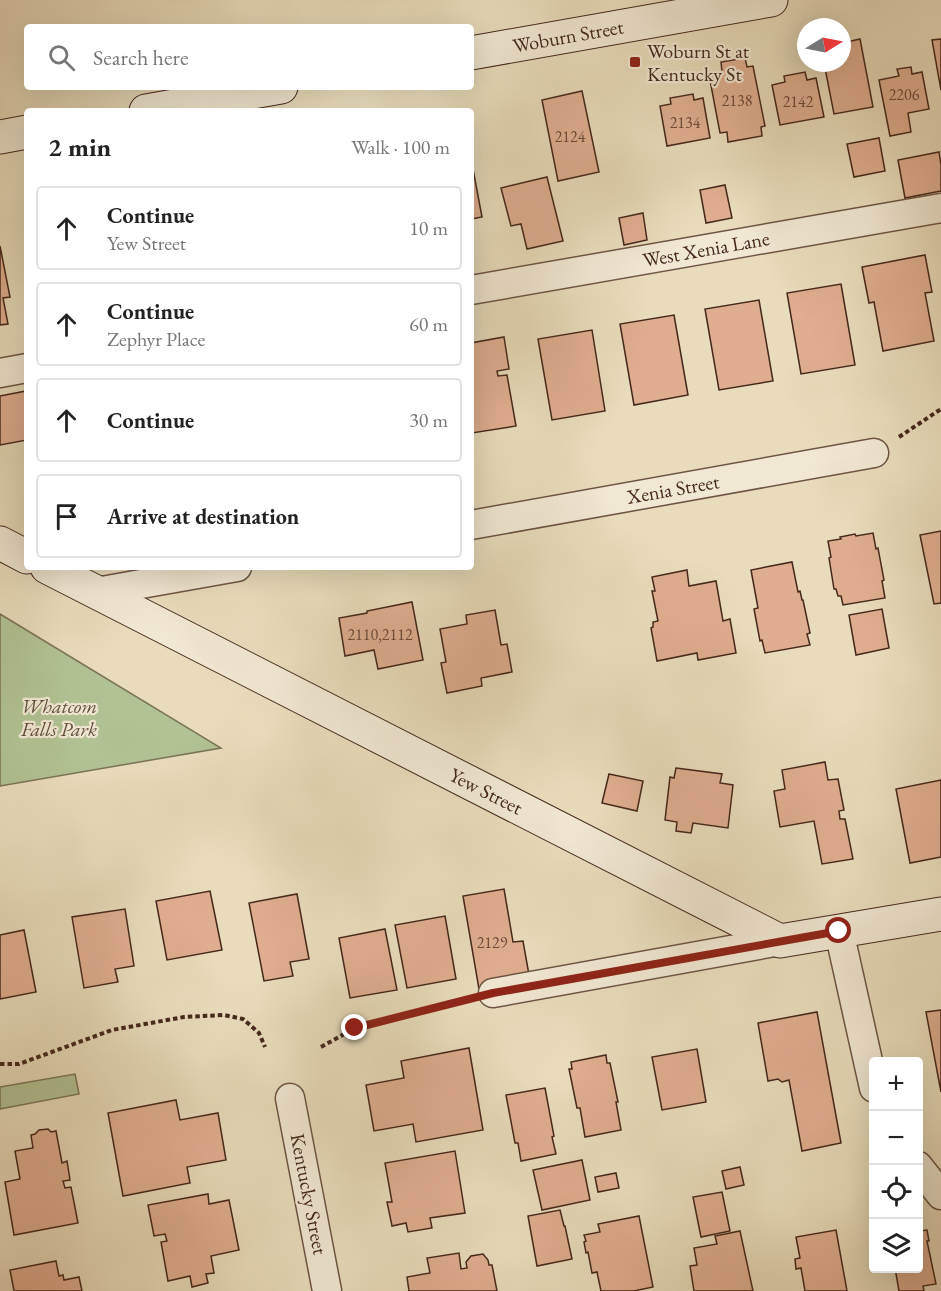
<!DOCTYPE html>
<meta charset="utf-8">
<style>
body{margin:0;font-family:"EB Garamond",serif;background:#f6f6f6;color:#222}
.controls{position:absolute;right:18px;bottom:18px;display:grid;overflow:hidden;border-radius:6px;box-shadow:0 6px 24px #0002}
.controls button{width:54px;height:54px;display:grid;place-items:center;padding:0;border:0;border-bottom:2px solid #e0e0e0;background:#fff;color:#222;font:30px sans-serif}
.compass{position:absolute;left:797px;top:18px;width:54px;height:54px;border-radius:50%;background:#fff;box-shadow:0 6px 24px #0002;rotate:80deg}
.stop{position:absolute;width:18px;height:18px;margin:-14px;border:4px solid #8f2418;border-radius:50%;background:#fff}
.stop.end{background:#8f2418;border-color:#fff;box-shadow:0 2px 6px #0008}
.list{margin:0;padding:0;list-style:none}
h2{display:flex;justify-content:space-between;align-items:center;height:78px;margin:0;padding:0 24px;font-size:26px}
h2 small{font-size:20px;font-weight:400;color:#767676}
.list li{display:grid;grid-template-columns:39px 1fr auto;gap:18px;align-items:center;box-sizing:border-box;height:84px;margin:0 12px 12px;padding:0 12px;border:2px solid #e0e0e0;border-radius:6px}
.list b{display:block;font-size:22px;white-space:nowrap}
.list p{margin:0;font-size:20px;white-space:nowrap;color:#767676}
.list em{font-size:20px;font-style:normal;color:#767676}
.icon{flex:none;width:33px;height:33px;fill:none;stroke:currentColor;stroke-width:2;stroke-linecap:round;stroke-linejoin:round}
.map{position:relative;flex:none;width:941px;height:1291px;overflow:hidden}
.search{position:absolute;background:#fff;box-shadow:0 6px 24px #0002;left:24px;top:24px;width:450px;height:66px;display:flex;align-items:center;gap:15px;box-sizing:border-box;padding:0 21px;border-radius:6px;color:#767676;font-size:22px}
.panel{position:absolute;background:#fff;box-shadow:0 6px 24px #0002;left:24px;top:108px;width:450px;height:462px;border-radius:6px}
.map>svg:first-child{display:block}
</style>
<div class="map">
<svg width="941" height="1291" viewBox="0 0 941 1291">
<rect width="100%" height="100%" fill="#e9dcbc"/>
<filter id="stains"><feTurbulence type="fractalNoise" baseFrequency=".00333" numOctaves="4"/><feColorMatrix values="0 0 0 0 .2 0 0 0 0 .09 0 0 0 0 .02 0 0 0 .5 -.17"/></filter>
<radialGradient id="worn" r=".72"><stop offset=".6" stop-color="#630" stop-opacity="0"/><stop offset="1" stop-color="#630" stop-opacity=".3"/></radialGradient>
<g fill="#b1c294" stroke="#7b7458" stroke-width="1.5">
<path d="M 0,614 L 221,748 L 0,786 Z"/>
<path d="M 75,1074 L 79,1094 L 0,1109 L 0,1087 Z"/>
</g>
<g fill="#dfae90" stroke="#45271c" stroke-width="1.5">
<path d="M 860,39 L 873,107 L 834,114 L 824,63 L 842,63 L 842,43 Z"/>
<path d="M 941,39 L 941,90 L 932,40 Z"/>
<path d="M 745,58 L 747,67 L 753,66 L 765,126 L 761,127 L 762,136 L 728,142 L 727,132 L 720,133 L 709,75 L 722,72 L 721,62 Z"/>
<path d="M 911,67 L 912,74 L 922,72 L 929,109 L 908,113 L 911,132 L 890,136 L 879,80 L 899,76 L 897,69 Z"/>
<path d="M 805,72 L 807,80 L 816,78 L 824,117 L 780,125 L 772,85 L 785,82 L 784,76 Z"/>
<path d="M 582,91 L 599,172 L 558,181 L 542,100 Z"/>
<path d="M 693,94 L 694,100 L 703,98 L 710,138 L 667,146 L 660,106 L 671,104 L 670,98 Z"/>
<path d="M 879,138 L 885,171 L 854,177 L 847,144 Z"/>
<path d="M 939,152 L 941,165 L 941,191 L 905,198 L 898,160 Z"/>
<path d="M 471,169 L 473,169 L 482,217 L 471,219 Z"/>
<path d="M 547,177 L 563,241 L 527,249 L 521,224 L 511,226 L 501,188 Z"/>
<path d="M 725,185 L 732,218 L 706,223 L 700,190 Z"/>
<path d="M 643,213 L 647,240 L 624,245 L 619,218 Z"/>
<path d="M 0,246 L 10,297 L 3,298 L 8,324 L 0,325 Z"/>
<path d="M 925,255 L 932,292 L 925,293 L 934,341 L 883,351 L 874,302 L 869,303 L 862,267 Z"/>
<path d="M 841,284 L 855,365 L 801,374 L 787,293 Z"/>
<path d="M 759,300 L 773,381 L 719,390 L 705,309 Z"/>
<path d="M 674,315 L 688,395 L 634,405 L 620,324 Z"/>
<path d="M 592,330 L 605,411 L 552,420 L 538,339 Z"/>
<path d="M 504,337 L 509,369 L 497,371 L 498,376 L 507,375 L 516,426 L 472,433 L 471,425 L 471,343 Z"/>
<path d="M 26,391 L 27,440 L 0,445 L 0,396 Z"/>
<path d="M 941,531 L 941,604 L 941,603 L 934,604 L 920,535 Z"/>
<path d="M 873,533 L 876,549 L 878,548 L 884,580 L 882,581 L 885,598 L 843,605 L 841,596 L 838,596 L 836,589 L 834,589 L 829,558 L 831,557 L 828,541 L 841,539 L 840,537 L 855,534 L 856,536 Z"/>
<path d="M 792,562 L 798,592 L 800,591 L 802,600 L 803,600 L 810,633 L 807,634 L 810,645 L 765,653 L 762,640 L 760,641 L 754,609 L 758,608 L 751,570 Z"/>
<path d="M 687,570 L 689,586 L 716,581 L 723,621 L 730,619 L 736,653 L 698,660 L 697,653 L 657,661 L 651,628 L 653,627 L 653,622 L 658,621 L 652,591 L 655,591 L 652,577 Z"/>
<path d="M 412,602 L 423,660 L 378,669 L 374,650 L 345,656 L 339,618 L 367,613 L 367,611 Z"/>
<path d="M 882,609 L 889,648 L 856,655 L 849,615 Z"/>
<path d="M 495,610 L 501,645 L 507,644 L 512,672 L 481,678 L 482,686 L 447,693 L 441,663 L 446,662 L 440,629 L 467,624 L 466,615 Z"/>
<path d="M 825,762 L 828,780 L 838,779 L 844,810 L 839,811 L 840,819 L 845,819 L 853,859 L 822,864 L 814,821 L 780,827 L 774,791 L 785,789 L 782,770 Z"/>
<path d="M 676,768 L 722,774 L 720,783 L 733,785 L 728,828 L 693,823 L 691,833 L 676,831 L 677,822 L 665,820 L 670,777 L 674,778 Z"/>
<path d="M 609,774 L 643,781 L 637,811 L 602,803 Z"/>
<path d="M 941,780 L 941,857 L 910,863 L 896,789 Z"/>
<path d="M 504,889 L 513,942 L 523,941 L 531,986 L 480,995 L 463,896 Z"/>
<path d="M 210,891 L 222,950 L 167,960 L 156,901 Z"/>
<path d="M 297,894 L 309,959 L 290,962 L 293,976 L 264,981 L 249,903 Z"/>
<path d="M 125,909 L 134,966 L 115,969 L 118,982 L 84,988 L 72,917 Z"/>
<path d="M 445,916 L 456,979 L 407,988 L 395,925 Z"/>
<path d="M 385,929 L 397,990 L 350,998 L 339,938 Z"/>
<path d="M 24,930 L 36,992 L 0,999 L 0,935 Z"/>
<path d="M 941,1010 L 941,1092 L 926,1012 Z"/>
<path d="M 817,1012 L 841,1143 L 802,1151 L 789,1080 L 782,1082 L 778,1079 L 768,1081 L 758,1023 Z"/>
<path d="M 469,1048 L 483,1130 L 416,1142 L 413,1124 L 374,1131 L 366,1085 L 404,1078 L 401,1061 Z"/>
<path d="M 697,1049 L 706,1102 L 662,1110 L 652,1057 Z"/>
<path d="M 606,1055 L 607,1063 L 610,1063 L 618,1102 L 616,1102 L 621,1130 L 585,1137 L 580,1108 L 577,1108 L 569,1069 L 572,1069 L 571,1062 Z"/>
<path d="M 545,1088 L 554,1136 L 552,1137 L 556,1154 L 521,1161 L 518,1143 L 515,1143 L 506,1095 Z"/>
<path d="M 176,1100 L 180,1120 L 218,1113 L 226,1160 L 187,1167 L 190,1183 L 123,1196 L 108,1113 Z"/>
<path d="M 48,1129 L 51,1132 L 56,1131 L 62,1163 L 67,1161 L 70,1180 L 63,1181 L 65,1188 L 71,1187 L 78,1223 L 14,1235 L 5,1182 L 20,1179 L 15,1151 L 33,1148 L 31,1135 L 35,1134 L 39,1130 Z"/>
<path d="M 455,1151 L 465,1213 L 430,1218 L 432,1228 L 408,1232 L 406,1223 L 392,1226 L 387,1202 L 392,1202 L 385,1163 Z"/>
<path d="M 582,1160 L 590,1200 L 542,1210 L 533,1170 Z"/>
<path d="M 740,1167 L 744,1185 L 726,1189 L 722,1171 Z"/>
<path d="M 616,1173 L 619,1188 L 598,1192 L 595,1177 Z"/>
<path d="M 722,1192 L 730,1231 L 701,1237 L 693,1197 Z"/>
<path d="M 208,1194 L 209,1204 L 229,1200 L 239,1250 L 211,1256 L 214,1273 L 206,1274 L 208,1283 L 192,1287 L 190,1276 L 168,1281 L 161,1242 L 167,1241 L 165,1234 L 154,1236 L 148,1205 Z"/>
<path d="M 560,1210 L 564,1226 L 565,1226 L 572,1259 L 537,1266 L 528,1216 Z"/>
<path d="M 639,1216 L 653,1287 L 634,1291 L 601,1291 L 597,1272 L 592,1273 L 588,1252 L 586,1253 L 584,1242 L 586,1241 L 584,1235 L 600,1232 L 598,1224 Z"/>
<path d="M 918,1221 L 920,1231 L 927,1230 L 929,1241 L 927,1241 L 936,1284 L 923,1286 L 924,1291 L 899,1291 L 895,1268 L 918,1268 Z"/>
<path d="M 836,1230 L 847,1291 L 805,1291 L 801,1268 L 796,1269 L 795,1259 L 800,1258 L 796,1237 Z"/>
<path d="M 740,1231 L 753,1291 L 694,1291 L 690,1266 L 697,1265 L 694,1248 L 717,1244 L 715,1236 Z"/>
<path d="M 459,1253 L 461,1269 L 467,1268 L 466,1262 L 471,1256 L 483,1254 L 488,1260 L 489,1265 L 492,1265 L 497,1291 L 409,1291 L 407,1277 L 430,1273 L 427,1258 Z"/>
<path d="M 56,1261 L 59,1276 L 63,1275 L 64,1280 L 79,1277 L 82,1291 L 14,1291 L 10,1270 Z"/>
</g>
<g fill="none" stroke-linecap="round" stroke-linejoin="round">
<defs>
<g id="street">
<path d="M 471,290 L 941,208"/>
<path d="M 0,373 L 27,368"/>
<path d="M 471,525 L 874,453"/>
<path d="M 96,592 L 237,567"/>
<path d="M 839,931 L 874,1088"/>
<path d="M 493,993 L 780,941"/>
<path d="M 290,1098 L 327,1291"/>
<path d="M 918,1166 L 941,1195"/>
</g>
<g id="secondary">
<path d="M 471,53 L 771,0"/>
<path d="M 146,111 L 281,87"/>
<path d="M 0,137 L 27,132"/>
<path d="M 0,543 L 27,557"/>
<path d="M 47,567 L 780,941 L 941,914"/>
</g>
</defs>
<use href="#street" stroke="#6e5444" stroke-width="31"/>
<use href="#secondary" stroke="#45271c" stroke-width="35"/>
<g stroke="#45271c" stroke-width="4" stroke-dasharray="4.5 3" stroke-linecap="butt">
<path d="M 899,437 L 941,409"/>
<path d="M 321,1047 L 355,1028 L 466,1000"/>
<path d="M 0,1064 L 19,1064 L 112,1030 L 184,1017 L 224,1015 L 243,1019 L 259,1033 L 265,1047"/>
</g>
<use href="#street" stroke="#f1e8d3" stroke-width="28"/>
<use href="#secondary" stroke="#f1e8d3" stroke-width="33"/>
</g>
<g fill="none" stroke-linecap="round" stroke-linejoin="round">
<path stroke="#8f2418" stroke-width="8" d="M 355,1028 L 493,993 L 839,931"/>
</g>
<rect fill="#8f2418" stroke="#f1e8d3" stroke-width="2" x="629" y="56" width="12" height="12" rx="3"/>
<g text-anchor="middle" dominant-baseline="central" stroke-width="4.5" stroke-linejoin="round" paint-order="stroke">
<g font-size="16" fill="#6c4939">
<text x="904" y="94">2206</text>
<text x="737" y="100">2138</text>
<text x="798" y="101">2142</text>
<text x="685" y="122">2134</text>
<text x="570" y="136">2124</text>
<text x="380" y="634">2110,2112</text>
<text x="492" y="942">2129</text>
</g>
<g font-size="20" fill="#45271c" stroke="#f1e8d3">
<text transform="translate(568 36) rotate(-10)">Woburn Street</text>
<text transform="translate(706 249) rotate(-10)">West Xenia Lane</text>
<text transform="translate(673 489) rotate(-10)">Xenia Street</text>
<text transform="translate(486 791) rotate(27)">Yew Street</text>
<text transform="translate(309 1194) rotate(79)">Kentucky Street</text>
</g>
<g font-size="20" fill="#45271c" stroke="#f1e8d3" text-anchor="start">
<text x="647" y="51">Woburn St at<tspan x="647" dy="23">Kentucky St</tspan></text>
</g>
<g font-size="20" font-style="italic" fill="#604e3a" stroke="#f1e8d3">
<text x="59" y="706">Whatcom<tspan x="59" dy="23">Falls Park</tspan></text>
</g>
</g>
<rect width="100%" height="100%" filter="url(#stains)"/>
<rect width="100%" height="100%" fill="url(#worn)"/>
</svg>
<div class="controls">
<button>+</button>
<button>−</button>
<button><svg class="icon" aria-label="locate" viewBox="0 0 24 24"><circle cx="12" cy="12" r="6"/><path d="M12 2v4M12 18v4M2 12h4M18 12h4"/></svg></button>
<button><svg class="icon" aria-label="layers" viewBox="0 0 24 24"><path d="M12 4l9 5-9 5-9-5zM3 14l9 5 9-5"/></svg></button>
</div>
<svg class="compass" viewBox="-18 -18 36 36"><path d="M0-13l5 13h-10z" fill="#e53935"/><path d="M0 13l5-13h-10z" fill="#767676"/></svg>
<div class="stop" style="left:839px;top:931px"></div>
<div class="stop end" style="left:355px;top:1028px"></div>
<div class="search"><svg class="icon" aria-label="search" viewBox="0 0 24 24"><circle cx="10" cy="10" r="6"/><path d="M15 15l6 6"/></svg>Search here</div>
<section class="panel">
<h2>2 min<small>Walk · 100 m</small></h2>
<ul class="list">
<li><svg class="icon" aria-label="ahead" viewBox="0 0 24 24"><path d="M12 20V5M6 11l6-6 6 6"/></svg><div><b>Continue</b><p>Yew Street</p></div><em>10 m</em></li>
<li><svg class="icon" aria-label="ahead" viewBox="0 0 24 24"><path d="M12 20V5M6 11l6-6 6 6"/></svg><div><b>Continue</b><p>Zephyr Place</p></div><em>60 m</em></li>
<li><svg class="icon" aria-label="ahead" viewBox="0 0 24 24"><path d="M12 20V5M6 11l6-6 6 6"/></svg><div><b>Continue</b></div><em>30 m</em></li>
<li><svg class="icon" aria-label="arrive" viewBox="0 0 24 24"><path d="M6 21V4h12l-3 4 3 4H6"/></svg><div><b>Arrive at destination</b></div></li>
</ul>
</section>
</div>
